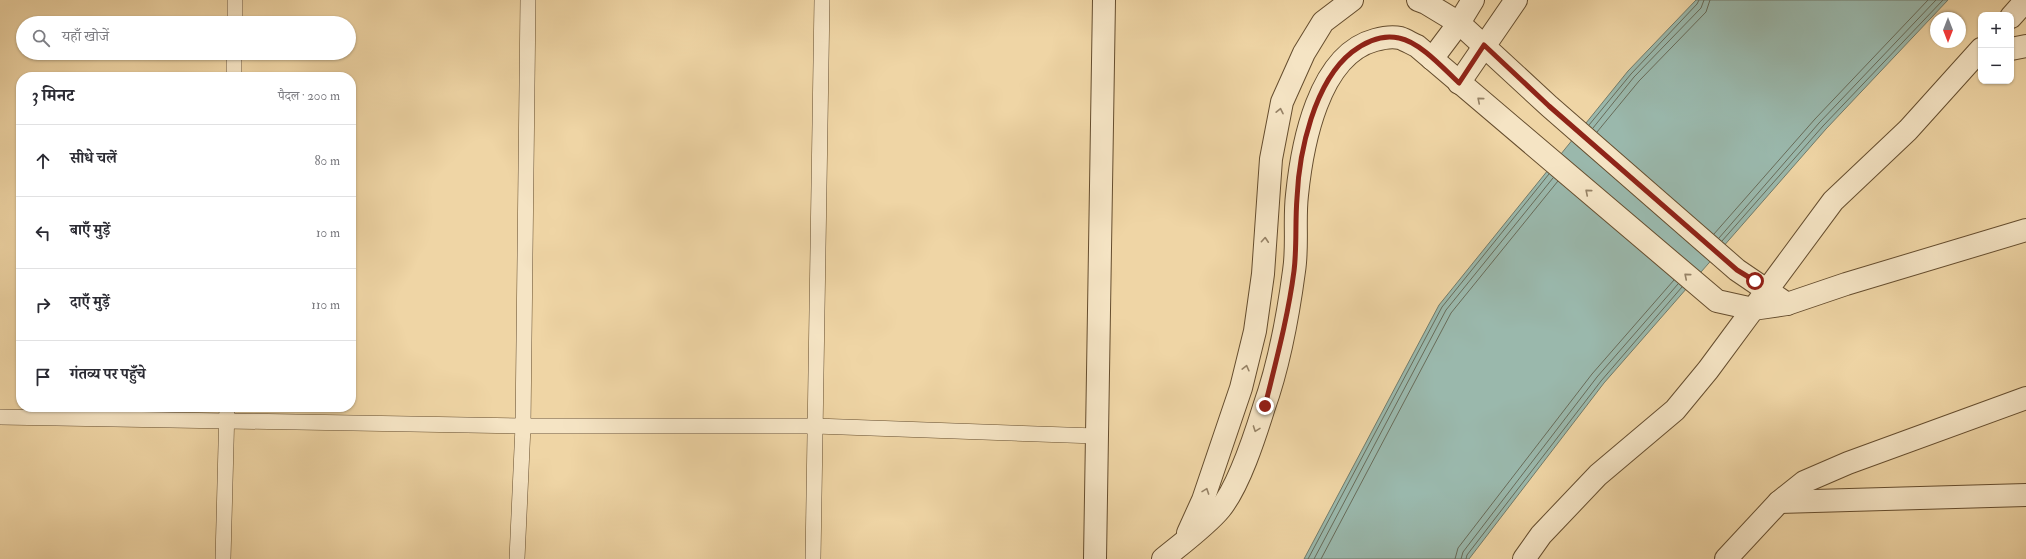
<!DOCTYPE html>
<html lang="hi">
<meta charset="utf-8">
<style>
body{margin:0;font-family:"IM FELL Double Pica","Noto Serif Devanagari",serif;background:#f2f2f3;color:#2b2b33}
.controls{position:absolute;right:12px;top:12px;display:grid;overflow:hidden;border-radius:8px;box-shadow:0 1px 3px #0004}
.controls button{width:36px;height:36px;display:grid;place-items:center;padding:0;border:0;border-bottom:1px solid #e1e1e2;background:#fff;color:#2b2b33;font:20px sans-serif}
.compass{position:absolute;left:1930px;top:12px;width:36px;height:36px;border-radius:50%;background:#fff;box-shadow:0 1px 3px #0004;rotate:180deg}
.stop{position:absolute;width:12px;height:12px;margin:-9px;border:3px solid #8f2418;border-radius:50%;background:#fff}
.stop.end{background:#8f2418;border-color:#fff;box-shadow:0 1px 4px #0008}
.list{margin:0;padding:0;list-style:none}
h2{display:flex;justify-content:space-between;align-items:center;height:52px;margin:0;padding:0 16px;font-size:17px}
h2 small{font-size:13px;font-weight:400;color:#7c7c81}
.list li{display:grid;grid-template-columns:26px 1fr auto;gap:12px;align-items:center;box-sizing:border-box;height:72px;padding:0 16px;border-top:1px solid #e1e1e2}
.list b{display:block;font-size:15px;white-space:nowrap}
.list em{font-size:13px;font-style:normal;color:#7c7c81}
.icon{flex:none;width:22px;height:22px;fill:none;stroke:currentColor;stroke-width:2;stroke-linecap:round;stroke-linejoin:round}
.map{position:relative;flex:none;width:2026px;height:559px;overflow:hidden}
.search{position:absolute;background:#fff;box-shadow:0 1px 3px #0004;left:16px;top:16px;width:340px;height:44px;display:flex;align-items:center;gap:10px;box-sizing:border-box;padding:0 14px;border-radius:22px;color:#7c7c81;font-size:15px}
.panel{position:absolute;background:#fff;box-shadow:0 1px 3px #0004;left:16px;top:72px;width:340px;height:340px;border-radius:16px}
.map>svg:first-child{display:block}
</style>
<div class="map">
<svg width="2026" height="559" viewBox="0 0 2026 559">
<rect width="100%" height="100%" fill="#efd5a5"/>
<filter id="stains"><feTurbulence type="fractalNoise" baseFrequency=".005" numOctaves="4"/><feColorMatrix values="0 0 0 0 .2 0 0 0 0 .09 0 0 0 0 .02 0 0 0 .5 -.17"/></filter>
<radialGradient id="worn" r=".72"><stop offset=".6" stop-color="#630" stop-opacity="0"/><stop offset="1" stop-color="#630" stop-opacity=".3"/></radialGradient>
<path fill="#9ab8ac" stroke="#727b6a" d="M 1696,0 L 1948,0 L 1826,129 L 1604,383 L 1469,559 L 1304,559 L 1439,305 L 1628,71 Z"/>
<g fill="none" stroke-linecap="round" stroke-linejoin="round">
<g stroke="#686c5a" stroke-width="1">
<path d="M 1589,125 L 1631,74 L 1697,4 L 1699,0"/>
<path d="M 1593,128 L 1634,77 L 1701,8 L 1704,0"/>
<path d="M 1597,132 L 1639,81 L 1706,12 L 1710,0"/>
<path d="M 1714,234 L 1815,119 L 1928,0"/>
<path d="M 1719,238 L 1819,123 L 1936,0"/>
<path d="M 1722,241 L 1823,126 L 1943,0"/>
<path d="M 1308,559 L 1442,307 L 1549,174"/>
<path d="M 1314,559 L 1446,310 L 1553,178"/>
<path d="M 1321,559 L 1451,313 L 1558,181"/>
<path d="M 1455,559 L 1458,548 L 1592,374 L 1674,280"/>
<path d="M 1461,559 L 1463,552 L 1597,377 L 1678,284"/>
<path d="M 1466,559 L 1467,555 L 1601,381 L 1682,287"/>
</g>
<defs>
<g id="service">
<path d="M 235,23 L 235,0"/>
<path d="M 234,77 L 234,53"/>
<path d="M 0,417 L 523,426 L 815,426 L 1096,436"/>
<path d="M 223,559 L 227,407"/>
<path d="M 517,559 L 523,426 L 528,0"/>
<path d="M 813,559 L 822,0"/>
</g>
<g id="minor">
<path d="M 2011,17 L 2026,0"/>
<path d="M 2011,49 L 2026,46"/>
<path d="M 1779,502 L 2026,495"/>
<path d="M 1095,559 L 1104,0"/>
<path d="M 1524,559 L 1541,535 L 1598,475 L 1675,410 L 1708,370 L 1833,201 L 1908,130 L 1981,49"/>
<path d="M 1726,559 L 1779,502 L 1804,482 L 1848,463 L 2026,398"/>
</g>
<g id="tertiary">
<path d="M 1418,0 L 1426,3 L 1459,23 L 1549,106 L 1737,270 L 1787,304"/>
<path d="M 1432,59 L 1459,23 L 1473,0"/>
<path d="M 1459,83 L 1516,0"/>
<path d="M 1188,533 L 1203,500 L 1241,388 L 1255,331 L 1263,274 L 1271,159 L 1282,102 L 1304,53 L 1323,22 L 1352,0"/>
<path d="M 1163,559 C 1180,545 1207,525 1220,509 C 1239,486 1255,436 1264,407 C 1279,365 1288,316 1294,271 C 1298,246 1294,220 1297,195 C 1302,146 1318,55 1375,40 C 1382,38 1392,36 1400,38 C 1406,40 1412,44 1417,46 L 1717,301 L 1753,309 L 1787,304 L 1846,284 L 2026,230"/>
</g>
</defs>
<use href="#service" stroke="#654d2e" stroke-width="16"/>
<use href="#minor" stroke="#654d2e" stroke-width="24"/>
<use href="#tertiary" stroke="#654d2e" stroke-width="24"/>
<use href="#service" stroke="#f5e4c4" stroke-width="15"/>
<use href="#minor" stroke="#f5e4c4" stroke-width="22"/>
<use href="#tertiary" stroke="#f5e4c4" stroke-width="22"/>
</g>
<defs><path id="oneway-chevron" d="M-2-3.5L2.5 0L-2 3.5" fill="none" stroke-width="1.6" stroke-linecap="round" stroke-linejoin="round"/></defs>
<g stroke="#968266">
<use href="#oneway-chevron" transform="translate(1480 100) rotate(-140)"/>
<use href="#oneway-chevron" transform="translate(1280 111) rotate(-78)"/>
<use href="#oneway-chevron" transform="translate(1588 192) rotate(-140)"/>
<use href="#oneway-chevron" transform="translate(1265 240) rotate(-86)"/>
<use href="#oneway-chevron" transform="translate(1687 276) rotate(-140)"/>
<use href="#oneway-chevron" transform="translate(1246 368) rotate(-76)"/>
<use href="#oneway-chevron" transform="translate(1256 429) rotate(110)"/>
<use href="#oneway-chevron" transform="translate(1206 491) rotate(-70)"/>
</g>
<g fill="none" stroke-linecap="round" stroke-linejoin="round">
<path stroke="#8f2418" stroke-width="5" d="M 1265,406 C 1276,361 1288,317 1294,271 C 1297,247 1295,222 1297,198 C 1299,152 1314,82 1352,52 C 1365,42 1382,34 1399,38 C 1420,42 1444,69 1459,83 L 1484,45 L 1549,106 L 1737,270 L 1755,281"/>
</g>
<rect width="100%" height="100%" filter="url(#stains)"/>
<rect width="100%" height="100%" fill="url(#worn)"/>
</svg>
<div class="controls">
<button>+</button>
<button>−</button>
</div>
<svg class="compass" viewBox="-18 -18 36 36"><path d="M0-13l5 13h-10z" fill="#e53935"/><path d="M0 13l5-13h-10z" fill="#7c7c81"/></svg>
<div class="stop" style="left:1755px;top:281px"></div>
<div class="stop end" style="left:1265px;top:406px"></div>
<div class="search"><svg class="icon" aria-label="search" viewBox="0 0 24 24"><circle cx="10" cy="10" r="6"/><path d="M15 15l6 6"/></svg>यहाँ खोजें</div>
<section class="panel">
<h2>3 मिनट<small>पैदल · 200 m</small></h2>
<ul class="list">
<li><svg class="icon" aria-label="ahead" viewBox="0 0 24 24"><path d="M12 20V5M6 11l6-6 6 6"/></svg><div><b>सीधे चलें</b></div><em>80 m</em></li>
<li><svg class="icon" aria-label="left" viewBox="0 0 24 24"><path d="M17 20v-9H6M10 6l-5 5 5 5"/></svg><div><b>बाएँ मुड़ें</b></div><em>10 m</em></li>
<li><svg class="icon" aria-label="right" viewBox="0 0 24 24"><path d="M7 20v-9h11M14 6l5 5-5 5"/></svg><div><b>दाएँ मुड़ें</b></div><em>110 m</em></li>
<li><svg class="icon" aria-label="arrive" viewBox="0 0 24 24"><path d="M6 21V4h12l-3 4 3 4H6"/></svg><div><b>गंतव्य पर पहुँचे</b></div></li>
</ul>
</section>
</div>
